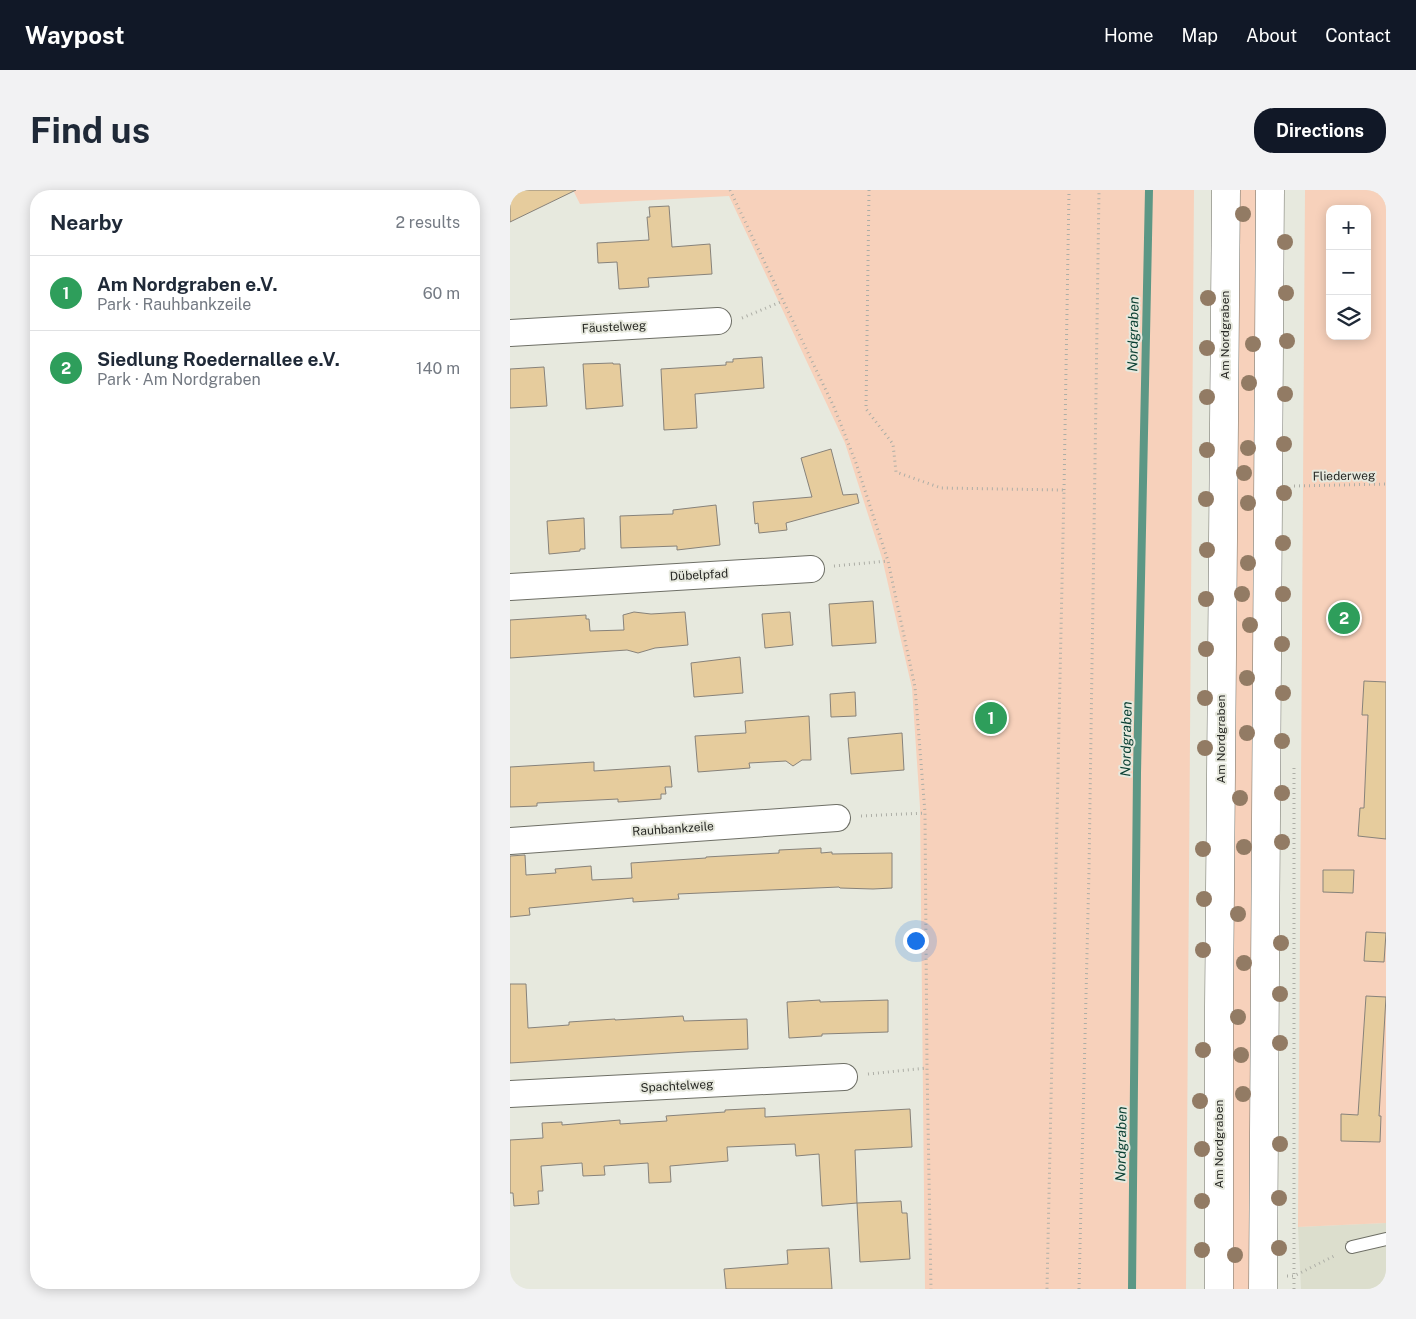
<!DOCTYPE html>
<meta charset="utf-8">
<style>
body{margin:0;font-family:"Public Sans",sans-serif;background:#f2f2f3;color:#1f2937}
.controls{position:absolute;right:15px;top:15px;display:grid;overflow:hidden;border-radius:10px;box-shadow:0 2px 12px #0003}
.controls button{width:45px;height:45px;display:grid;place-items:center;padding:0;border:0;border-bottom:1px solid #e0e1e3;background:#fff;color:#1f2937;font:25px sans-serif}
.you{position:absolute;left:405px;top:750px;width:18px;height:18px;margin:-12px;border:4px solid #fff;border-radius:50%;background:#1a73e8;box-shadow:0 0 0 8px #1a73e833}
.badge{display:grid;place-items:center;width:32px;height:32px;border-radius:50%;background:#111827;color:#fff;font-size:16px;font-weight:700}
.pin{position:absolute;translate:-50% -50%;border:2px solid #fff;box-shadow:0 1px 5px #0006}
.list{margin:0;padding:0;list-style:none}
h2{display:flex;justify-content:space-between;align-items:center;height:65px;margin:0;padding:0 20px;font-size:21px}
h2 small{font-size:16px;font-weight:400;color:#747a83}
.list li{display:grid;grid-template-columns:32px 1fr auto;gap:15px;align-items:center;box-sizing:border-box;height:75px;padding:0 20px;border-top:1px solid #e0e1e3}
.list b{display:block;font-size:19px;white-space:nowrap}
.list p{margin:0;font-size:16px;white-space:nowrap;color:#747a83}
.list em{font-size:16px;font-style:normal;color:#747a83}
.icon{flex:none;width:28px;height:28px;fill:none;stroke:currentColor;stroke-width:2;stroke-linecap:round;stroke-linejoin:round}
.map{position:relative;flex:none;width:876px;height:1099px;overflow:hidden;border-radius:20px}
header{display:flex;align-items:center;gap:30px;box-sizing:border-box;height:70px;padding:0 25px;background:#111827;color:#fff}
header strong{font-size:24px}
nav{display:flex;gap:28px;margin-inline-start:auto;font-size:18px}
.intro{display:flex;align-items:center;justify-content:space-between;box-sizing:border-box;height:120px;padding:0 30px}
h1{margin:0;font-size:35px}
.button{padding:12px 22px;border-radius:20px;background:#111827;color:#fff;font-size:18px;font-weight:700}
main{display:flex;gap:30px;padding:0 30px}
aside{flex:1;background:#fff;border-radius:20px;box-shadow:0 2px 12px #0003}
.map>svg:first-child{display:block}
</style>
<header>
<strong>Waypost</strong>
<nav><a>Home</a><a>Map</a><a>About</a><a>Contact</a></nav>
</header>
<div class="intro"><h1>Find us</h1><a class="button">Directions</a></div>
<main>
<aside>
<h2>Nearby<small>2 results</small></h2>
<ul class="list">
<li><span class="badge" style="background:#2e9e5b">1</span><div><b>Am Nordgraben e.V.</b><p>Park · Rauhbankzeile</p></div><em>60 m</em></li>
<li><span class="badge" style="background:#2e9e5b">2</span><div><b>Siedlung Roedernallee e.V.</b><p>Park · Am Nordgraben</p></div><em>140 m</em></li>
</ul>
</aside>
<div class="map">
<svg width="876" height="1099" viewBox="0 0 876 1099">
<rect width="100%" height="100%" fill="#e7e9de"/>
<path fill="#dcdecd" d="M 876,1033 L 876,1099 L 791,1099 L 788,1037 Z"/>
<g fill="#f7d1bb" fill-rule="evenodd">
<path d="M 63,0 L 684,0 L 676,1099 L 415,1099 L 410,617 L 402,498 L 372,368 L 335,253 L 219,6 L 70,14 Z"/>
<path d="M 728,0 L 747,0 L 741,794 L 740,1099 L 721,1099 Z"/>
<path d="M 795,0 L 876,0 L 876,1033 L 788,1037 ZM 820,19 L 857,19 L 857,146 L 820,146 Z"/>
</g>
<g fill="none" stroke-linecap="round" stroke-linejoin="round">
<path stroke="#5c9785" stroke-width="8" d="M 622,1099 L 627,583 L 639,0"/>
</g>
<g fill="#e6cc9d" stroke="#87827a">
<path d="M 0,0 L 66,0 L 0,32 Z"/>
<path d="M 159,16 L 162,57 L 200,54 L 202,84 L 138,88 L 139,97 L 109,99 L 107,72 L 88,73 L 87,53 L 139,50 L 137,27 L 140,27 L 139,17 Z"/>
<path d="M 252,167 L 254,198 L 185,204 L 187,238 L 154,240 L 151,179 L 216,175 L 216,172 L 223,172 L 223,169 Z"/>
<path d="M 103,173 L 103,174 L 110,174 L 113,216 L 76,219 L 73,174 Z"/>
<path d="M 34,177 L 37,216 L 0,218 L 0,179 Z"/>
<path d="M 321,259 L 333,305 L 347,304 L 349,313 L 276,333 L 277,340 L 249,343 L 248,333 L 245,334 L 243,312 L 302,307 L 291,268 Z"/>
<path d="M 206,315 L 210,355 L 167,360 L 167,356 L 111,358 L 110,326 L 163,324 L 163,320 Z"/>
<path d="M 74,328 L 75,359 L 70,359 L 70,361 L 39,364 L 37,331 Z"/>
<path d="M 363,411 L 366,453 L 322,456 L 319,414 Z"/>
<path d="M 124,422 L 141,424 L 175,422 L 178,455 L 145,458 L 128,463 L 117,460 L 0,468 L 0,430 L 76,425 L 76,429 L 79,429 L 80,441 L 114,440 L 113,425 Z"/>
<path d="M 280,422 L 283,455 L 255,458 L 252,424 Z"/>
<path d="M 230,467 L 233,503 L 184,507 L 181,473 Z"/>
<path d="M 854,491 L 876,492 L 876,649 L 848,646 L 850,618 L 854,618 L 858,525 L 852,525 Z"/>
<path d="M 345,502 L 346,526 L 321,527 L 320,504 Z"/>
<path d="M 299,526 L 301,570 L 292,570 L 283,576 L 276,571 L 239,573 L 240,578 L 188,582 L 185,546 L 236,543 L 235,531 Z"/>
<path d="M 392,543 L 394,580 L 341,584 L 338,548 Z"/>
<path d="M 84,572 L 84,581 L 160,576 L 162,597 L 155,597 L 156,604 L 151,604 L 151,609 L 108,612 L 108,609 L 27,613 L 27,616 L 0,617 L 0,577 Z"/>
<path d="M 311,658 L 311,663 L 322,662 L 322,664 L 382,663 L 382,698 L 363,699 L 330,698 L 329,697 L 168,704 L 169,709 L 123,712 L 123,708 L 19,718 L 20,725 L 0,727 L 0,666 L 15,665 L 16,685 L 46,683 L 45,679 L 81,676 L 82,690 L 122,688 L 121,673 L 196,668 L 196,667 L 269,663 L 269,660 Z"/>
<path d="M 813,680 L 844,680 L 843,703 L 813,702 Z"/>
<path d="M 856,742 L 876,743 L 874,772 L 854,771 Z"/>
<path d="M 0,794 L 16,794 L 18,838 L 59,835 L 59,832 L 105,829 L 105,830 L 173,826 L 174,831 L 237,829 L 238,859 L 176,862 L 0,873 Z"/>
<path d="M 856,806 L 876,807 L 869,926 L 871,926 L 870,952 L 831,951 L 831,924 L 848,925 Z"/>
<path d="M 310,810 L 310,812 L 378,810 L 378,842 L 312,844 L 312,846 L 279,848 L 277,812 Z"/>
<path d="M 255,918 L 255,927 L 400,919 L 402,957 L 345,960 L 347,1013 L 312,1016 L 309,964 L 286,966 L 285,954 L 217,957 L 218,971 L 160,976 L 161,992 L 139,993 L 138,973 L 94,976 L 95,985 L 73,986 L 72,973 L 31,976 L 33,1001 L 28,1001 L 29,1014 L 4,1016 L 3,1003 L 0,1003 L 0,950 L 33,948 L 32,933 L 52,932 L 52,935 L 110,930 L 110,934 L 157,931 L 156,926 L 215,922 L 215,920 Z"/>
<path d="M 391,1011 L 392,1023 L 397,1023 L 400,1069 L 350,1072 L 347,1013 Z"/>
<path d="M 319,1058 L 322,1099 L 216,1099 L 214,1079 L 278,1074 L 277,1060 Z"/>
</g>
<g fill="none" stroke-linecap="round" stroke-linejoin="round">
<defs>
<path id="service" d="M 842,1057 L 876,1049"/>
<g id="minor">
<path d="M 0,143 L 208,131"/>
<path d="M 0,397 L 301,379"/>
<path d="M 0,651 L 327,628"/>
<path d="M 0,904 L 334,887"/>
</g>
<g id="secondary">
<path d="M 709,1099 L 709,817 L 716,0"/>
<path d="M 753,1099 L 760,0"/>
</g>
</defs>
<use href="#service" stroke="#6e6f66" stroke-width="14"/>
<use href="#minor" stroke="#6e6f66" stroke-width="28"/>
<use href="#secondary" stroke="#6e6f66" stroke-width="29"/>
<g stroke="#adaea6" stroke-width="3" stroke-dasharray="1 4" stroke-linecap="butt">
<path d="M 220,0 L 324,217 L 346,273 L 378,371 L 405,497 L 415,623 L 417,878 L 421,1099"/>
<path d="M 359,0 L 356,219 L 383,254 L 386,282 L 431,298 L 554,300 L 537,1099"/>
<path d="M 232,128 L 273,111"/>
<path d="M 784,296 L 876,294"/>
<path d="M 554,300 L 559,0"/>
<path d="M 324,376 L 378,371"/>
<path d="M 351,626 L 415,623"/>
<path d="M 358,884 L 417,878"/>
<path d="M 777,1086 L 784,1086 L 826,1065"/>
<path d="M 569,1099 L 579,680 L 589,0"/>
<path d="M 784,1099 L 784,575"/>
</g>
<use href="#service" stroke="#fff" stroke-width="12"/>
<use href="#minor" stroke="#fff" stroke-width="26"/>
<use href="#secondary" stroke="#fff" stroke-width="28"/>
</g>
<g fill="#927b64">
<circle cx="733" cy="24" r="8"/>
<circle cx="775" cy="52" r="8"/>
<circle cx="776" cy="103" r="8"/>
<circle cx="698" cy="108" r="8"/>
<circle cx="777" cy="151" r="8"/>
<circle cx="743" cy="154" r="8"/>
<circle cx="697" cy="158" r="8"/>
<circle cx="739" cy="193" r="8"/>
<circle cx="775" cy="204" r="8"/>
<circle cx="697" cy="207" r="8"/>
<circle cx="774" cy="254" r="8"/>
<circle cx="738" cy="258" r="8"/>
<circle cx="697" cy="260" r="8"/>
<circle cx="734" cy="283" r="8"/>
<circle cx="774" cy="303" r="8"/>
<circle cx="696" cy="309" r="8"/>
<circle cx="738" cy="313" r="8"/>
<circle cx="773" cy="353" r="8"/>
<circle cx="697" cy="360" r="8"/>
<circle cx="738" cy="373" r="8"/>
<circle cx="732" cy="404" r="8"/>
<circle cx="773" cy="404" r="8"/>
<circle cx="696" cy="409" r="8"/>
<circle cx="740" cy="435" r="8"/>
<circle cx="772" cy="454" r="8"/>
<circle cx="696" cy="459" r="8"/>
<circle cx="737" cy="488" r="8"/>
<circle cx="773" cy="503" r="8"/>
<circle cx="695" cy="508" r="8"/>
<circle cx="737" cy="543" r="8"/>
<circle cx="772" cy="551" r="8"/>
<circle cx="695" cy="558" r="8"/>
<circle cx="772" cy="603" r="8"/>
<circle cx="730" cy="608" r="8"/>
<circle cx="772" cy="652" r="8"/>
<circle cx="734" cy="657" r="8"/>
<circle cx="693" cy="659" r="8"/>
<circle cx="694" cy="709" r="8"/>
<circle cx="728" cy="724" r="8"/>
<circle cx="771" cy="753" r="8"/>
<circle cx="693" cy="760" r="8"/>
<circle cx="734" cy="773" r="8"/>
<circle cx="770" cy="804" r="8"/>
<circle cx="728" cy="827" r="8"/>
<circle cx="770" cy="853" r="8"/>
<circle cx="693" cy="860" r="8"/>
<circle cx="731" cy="865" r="8"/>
<circle cx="733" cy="904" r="8"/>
<circle cx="690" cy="911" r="8"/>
<circle cx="770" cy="954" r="8"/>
<circle cx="692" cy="959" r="8"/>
<circle cx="769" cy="1008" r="8"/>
<circle cx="692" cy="1011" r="8"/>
<circle cx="769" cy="1058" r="8"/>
<circle cx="692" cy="1060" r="8"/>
<circle cx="725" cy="1065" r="8"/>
</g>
<g text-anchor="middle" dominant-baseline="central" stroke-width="4" stroke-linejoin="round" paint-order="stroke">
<g font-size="12" fill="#282925" stroke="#e7e9de">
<text transform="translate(104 137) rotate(-3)">Fäustelweg</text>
<text transform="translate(715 145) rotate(-90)">Am Nordgraben</text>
<text transform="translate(834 286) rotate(-1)">Fliederweg</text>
<text transform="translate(189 385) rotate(-3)">Dübelpfad</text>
<text transform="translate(711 549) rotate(-90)">Am Nordgraben</text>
<text transform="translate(163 639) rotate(-4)">Rauhbankzeile</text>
<text transform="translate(167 896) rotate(-3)">Spachtelweg</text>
<text transform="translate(709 954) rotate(-90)">Am Nordgraben</text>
</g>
<g font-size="14" font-style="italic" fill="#093f32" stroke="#e7e9de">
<text transform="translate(623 144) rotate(-89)">Nordgraben</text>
<text transform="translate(616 549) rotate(-89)">Nordgraben</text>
<text transform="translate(611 954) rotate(-89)">Nordgraben</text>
</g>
</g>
</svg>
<div class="controls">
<button>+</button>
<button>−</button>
<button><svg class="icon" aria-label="layers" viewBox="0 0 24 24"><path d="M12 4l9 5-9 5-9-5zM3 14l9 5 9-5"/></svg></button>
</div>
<div class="you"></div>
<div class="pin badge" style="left:481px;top:528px;background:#2e9e5b">1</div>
<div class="pin badge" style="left:834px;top:428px;background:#2e9e5b">2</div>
</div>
</main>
